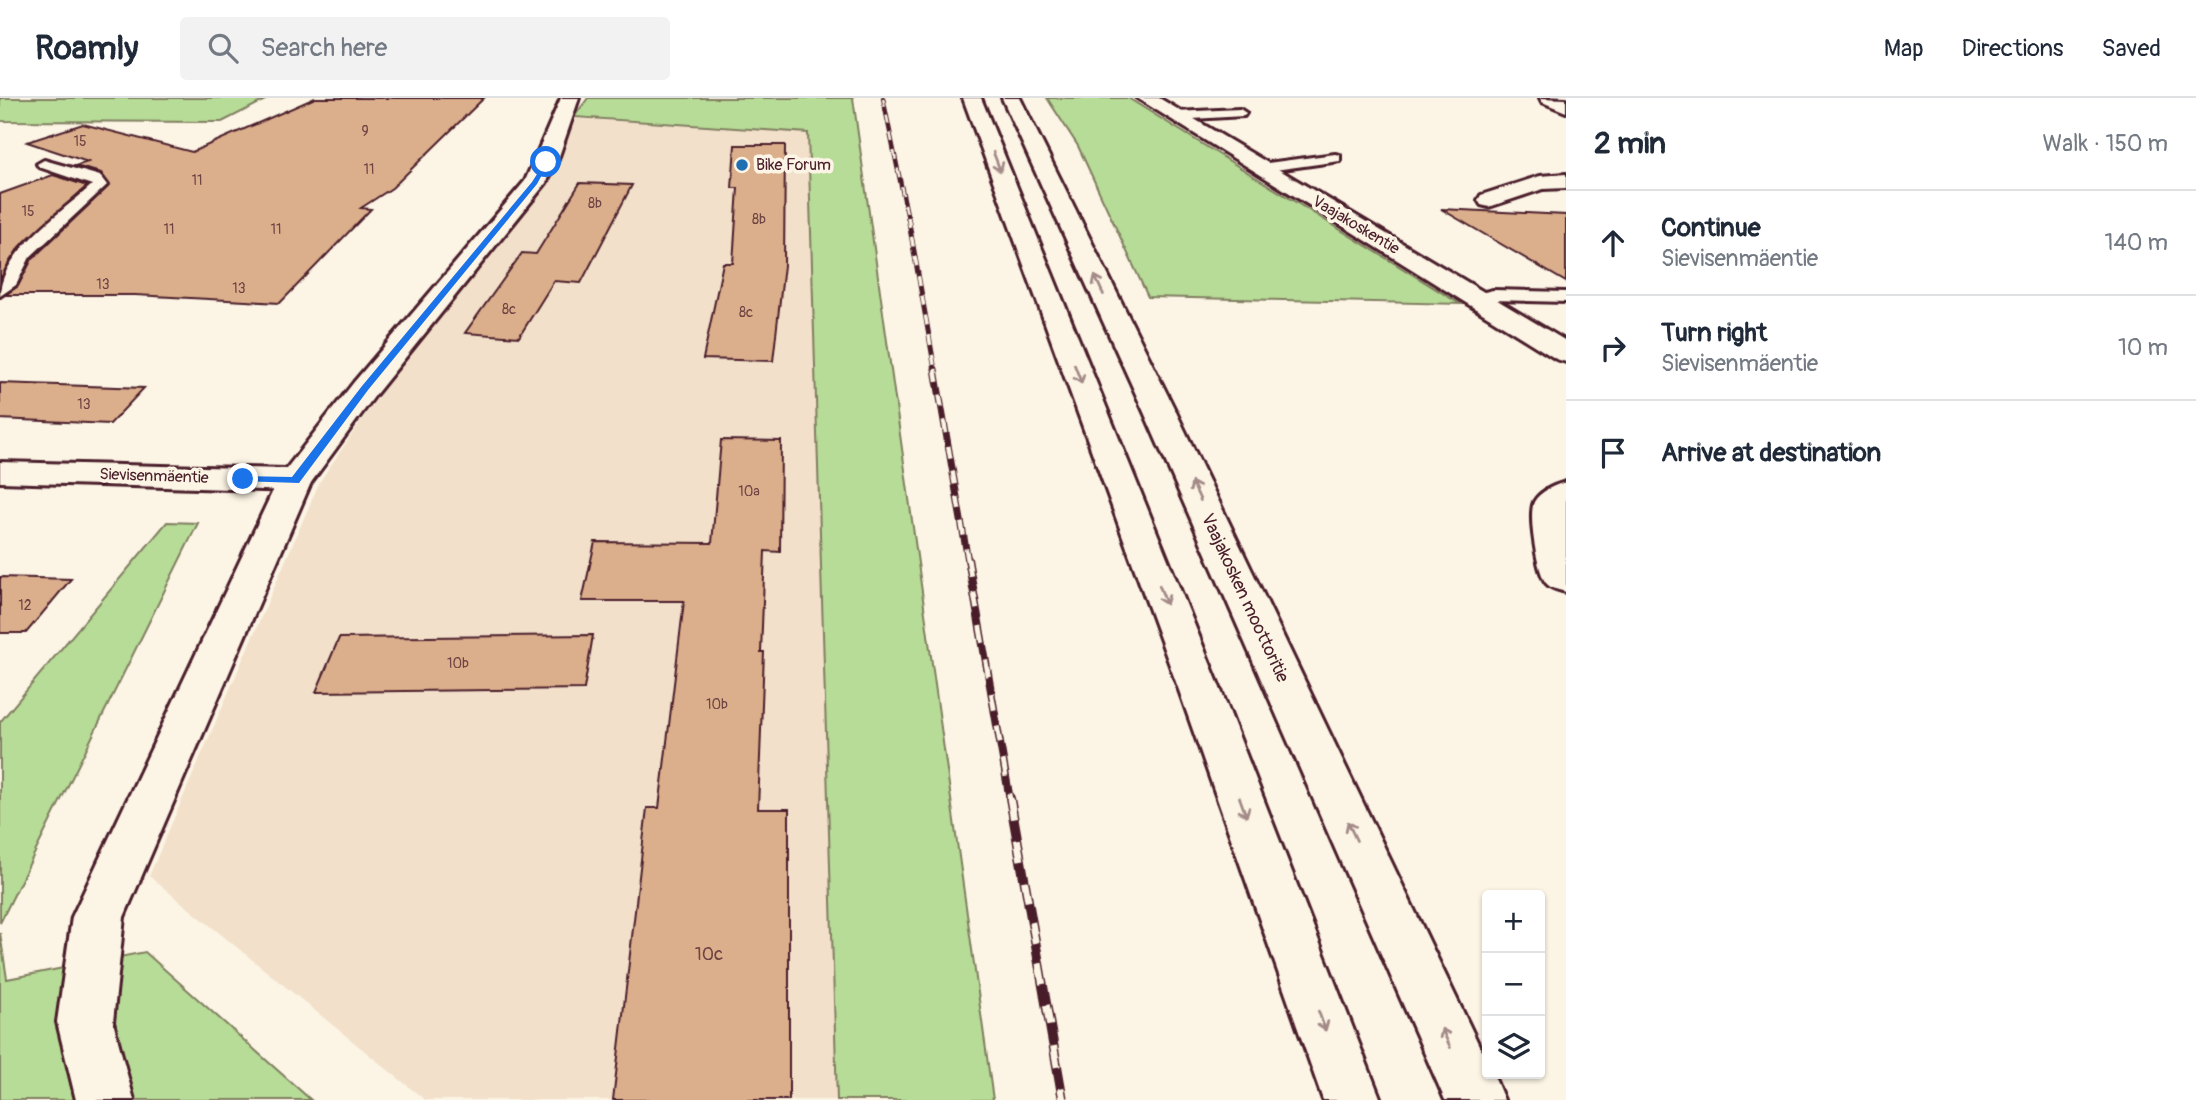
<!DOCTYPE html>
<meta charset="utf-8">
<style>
body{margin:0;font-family:Pangolin,sans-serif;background:#f2f2f3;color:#1f2937}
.controls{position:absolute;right:21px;bottom:21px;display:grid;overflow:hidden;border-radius:7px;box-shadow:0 2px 5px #0004}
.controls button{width:63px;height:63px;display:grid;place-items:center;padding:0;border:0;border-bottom:2px solid #e0e1e3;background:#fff;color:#1f2937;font:35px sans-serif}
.stop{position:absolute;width:21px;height:21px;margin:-16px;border:5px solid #1a73e8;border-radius:50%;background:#fff}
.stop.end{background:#1a73e8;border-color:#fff;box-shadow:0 2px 7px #0008}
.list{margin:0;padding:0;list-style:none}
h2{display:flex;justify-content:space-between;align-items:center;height:91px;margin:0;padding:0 28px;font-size:30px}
h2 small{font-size:23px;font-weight:400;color:#747a83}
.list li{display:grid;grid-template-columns:46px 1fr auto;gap:21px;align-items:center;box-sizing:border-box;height:105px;padding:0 28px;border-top:2px solid #e0e1e3}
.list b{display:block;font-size:26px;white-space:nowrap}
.list p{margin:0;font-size:23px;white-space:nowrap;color:#747a83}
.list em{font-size:23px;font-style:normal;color:#747a83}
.icon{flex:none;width:38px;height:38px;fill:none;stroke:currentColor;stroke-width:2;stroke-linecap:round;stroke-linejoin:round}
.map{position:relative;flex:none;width:1566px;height:1002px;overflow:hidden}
header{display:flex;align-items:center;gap:42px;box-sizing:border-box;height:98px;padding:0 35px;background:#fff;border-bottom:2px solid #e0e1e3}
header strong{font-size:33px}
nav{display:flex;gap:38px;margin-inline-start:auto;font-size:24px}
.search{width:490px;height:63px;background:#f2f2f3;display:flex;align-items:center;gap:18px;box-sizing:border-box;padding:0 24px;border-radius:7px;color:#747a83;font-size:26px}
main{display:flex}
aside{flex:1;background:#fff}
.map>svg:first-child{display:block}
</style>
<header>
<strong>Roamly</strong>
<div class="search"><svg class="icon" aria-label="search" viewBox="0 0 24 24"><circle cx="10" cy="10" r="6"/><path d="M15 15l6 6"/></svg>Search here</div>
<nav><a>Map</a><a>Directions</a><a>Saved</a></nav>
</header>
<main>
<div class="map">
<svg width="1566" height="1002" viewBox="0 0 1566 1002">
<rect width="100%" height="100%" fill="#fcf5e5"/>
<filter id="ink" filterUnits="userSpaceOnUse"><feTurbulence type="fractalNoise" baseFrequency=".0143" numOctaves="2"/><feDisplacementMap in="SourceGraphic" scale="14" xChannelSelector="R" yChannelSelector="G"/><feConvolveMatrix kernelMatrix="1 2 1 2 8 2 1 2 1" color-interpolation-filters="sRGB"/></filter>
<g filter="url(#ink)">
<path fill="#f2e0ca" d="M 574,19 L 808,35 L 837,1002 L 425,1002 L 149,778 L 320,383 L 383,291 L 546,87 L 558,65 Z"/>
<g fill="#b7dc97" stroke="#807e61" stroke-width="2">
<path d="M 0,0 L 269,0 L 222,24 L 0,23 Z"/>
<path d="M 588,0 L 853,0 L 993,1002 L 837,1002 L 808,35 L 574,19 Z"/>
<path d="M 1047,0 L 1128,0 L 1460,206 L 1148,199 L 1078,48 Z"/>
<path d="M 167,424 L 198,425 L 0,825 L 0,624 Z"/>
<path d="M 0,835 L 7,881 L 145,854 L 311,1002 L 0,1002 Z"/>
</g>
<g fill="#dbaf8c" stroke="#4a1f2b" stroke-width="2">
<path d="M 315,0 L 484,0 L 392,90 L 361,110 L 371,111 L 280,205 L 135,197 L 5,197 L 18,188 L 32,161 L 110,87 L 101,75 L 75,68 L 88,64 L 27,44 L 83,26 L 192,54 Z"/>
<path d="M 735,47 L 785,47 L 784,167 L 773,263 L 703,261 L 723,165 L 733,165 L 738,90 L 732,90 Z"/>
<path d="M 53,77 L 87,88 L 19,149 L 0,182 L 0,96 Z"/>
<path d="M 580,85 L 632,87 L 581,185 L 554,183 L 519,239 L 465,235 L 522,155 L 536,156 Z"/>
<path d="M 1441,111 L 1566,117 L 1566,184 Z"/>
<path d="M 0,285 L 144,290 L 110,326 L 0,321 Z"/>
<path d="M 721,342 L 781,343 L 780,454 L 765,453 L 761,554 L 764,554 L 758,711 L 789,711 L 789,1002 L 613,1002 L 647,710 L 659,710 L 684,503 L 582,503 L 595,444 L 712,445 Z"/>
<path d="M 0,479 L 71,481 L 26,535 L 0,535 Z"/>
<path d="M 593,537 L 584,591 L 316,594 L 339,540 Z"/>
</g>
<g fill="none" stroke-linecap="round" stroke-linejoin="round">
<defs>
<g id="service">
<path d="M 1240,11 L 1246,15 L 1244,18 L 1175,22 L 1169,18 L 1175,14 Z"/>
<path d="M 1335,56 L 1340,57 L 1340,63 L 1261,74 L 1254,70 L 1261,66 Z"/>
<path d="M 44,62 L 100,78 L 107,87 L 30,159 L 16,187 L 0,198 C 0,155 62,114 92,87 L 39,69 L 37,66 Z"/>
<path d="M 1493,192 L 1566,194 L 1566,204 L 1493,202 L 1478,206 L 1470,201 L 1472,197 Z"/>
</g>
<g id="minor">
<path d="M 1540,0 L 1566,1 L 1566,14 L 1542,4 Z"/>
<path d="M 1566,76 L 1566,90 L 1543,91 L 1489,109 L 1481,107 L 1478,102 L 1481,97 L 1540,78 Z"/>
<path d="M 295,371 L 307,374 L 312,382 L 124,819 L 113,924 L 134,1002 L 76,1002 L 57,924 L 72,819 L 278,382 L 283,374 Z"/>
<path d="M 1566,384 L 1566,494 C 1559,492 1551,491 1546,485 C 1537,473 1528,418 1534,404 C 1540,393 1555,387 1566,384 Z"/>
</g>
<path id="tertiary" d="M 561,0 L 579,0 L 557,64 L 546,85 L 376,296 L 307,390 L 295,393 L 0,384 L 0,364 L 286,371 L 354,284 L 525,83 Z"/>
<path id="secondary" d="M 1137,0 L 1159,0 L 1566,243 L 1566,264 L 1556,261 Z"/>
<g id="motorway">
<path d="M 963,0 L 981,0 L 1222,595 L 1381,1002 L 1323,1002 L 1180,595 Z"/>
<path d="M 1002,0 L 1020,0 L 1176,314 L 1487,964 L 1487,976 L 1493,976 L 1504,1002 L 1445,1002 L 1144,314 Z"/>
</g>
</defs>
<use href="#service" stroke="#4a1f2b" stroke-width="6"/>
<use href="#minor" stroke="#4a1f2b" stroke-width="6"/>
<use href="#tertiary" stroke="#4a1f2b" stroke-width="6"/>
<use href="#secondary" stroke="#4a1f2b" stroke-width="6"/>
<use href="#motorway" stroke="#4a1f2b" stroke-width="6"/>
<use href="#service" fill="#fcf5e5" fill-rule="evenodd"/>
<use href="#minor" fill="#fcf5e5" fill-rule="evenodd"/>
<use href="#tertiary" fill="#fcf5e5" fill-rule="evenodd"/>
<use href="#secondary" fill="#fcf5e5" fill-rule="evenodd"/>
<use href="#motorway" fill="#fcf5e5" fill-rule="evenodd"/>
<defs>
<path id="rail-far4" d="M 883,0 L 908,121"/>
<path id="rail-far3" d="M 908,119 L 935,272"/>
<path id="rail-far2" d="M 935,271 L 968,463"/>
<path id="rail-far1" d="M 968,461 L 1010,702"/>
<path id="rail" d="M 1010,700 L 1063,1002"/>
</defs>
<use href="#rail-far4" stroke="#4a1f2b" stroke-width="4.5"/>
<use href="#rail-far3" stroke="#4a1f2b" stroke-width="5"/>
<use href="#rail-far2" stroke="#4a1f2b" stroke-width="7"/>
<use href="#rail-far1" stroke="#4a1f2b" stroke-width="8"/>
<use href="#rail" stroke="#4a1f2b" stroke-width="10"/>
<use href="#rail-far4" stroke="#fcf5e5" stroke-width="2.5" stroke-dasharray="9" stroke-linecap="butt"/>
<use href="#rail-far3" stroke="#fcf5e5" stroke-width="3.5" stroke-dasharray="10" stroke-linecap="butt"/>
<use href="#rail-far2" stroke="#fcf5e5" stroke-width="4.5" stroke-dasharray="13" stroke-linecap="butt"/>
<use href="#rail-far1" stroke="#fcf5e5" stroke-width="5" stroke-dasharray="17" stroke-linecap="butt"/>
<use href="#rail" stroke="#fcf5e5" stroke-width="7" stroke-dasharray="21" stroke-linecap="butt"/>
</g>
<defs><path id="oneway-shaft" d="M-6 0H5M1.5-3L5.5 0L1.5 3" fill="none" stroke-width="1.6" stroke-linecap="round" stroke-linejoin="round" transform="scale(1.75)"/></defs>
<g stroke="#a38a88">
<use href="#oneway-shaft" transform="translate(997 64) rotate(69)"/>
<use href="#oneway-shaft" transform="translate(1099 187) rotate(-115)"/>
<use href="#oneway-shaft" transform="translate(1078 276) rotate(69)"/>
<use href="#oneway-shaft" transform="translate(1196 393) rotate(-115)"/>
<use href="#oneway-shaft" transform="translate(1163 497) rotate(69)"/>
<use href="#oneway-shaft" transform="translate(1243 709) rotate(70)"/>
<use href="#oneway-shaft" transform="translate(1352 733) rotate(-115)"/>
<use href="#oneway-shaft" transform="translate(1322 923) rotate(70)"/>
<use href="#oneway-shaft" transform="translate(1446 940) rotate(-115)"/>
</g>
</g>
<path fill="#1a73e8" d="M 546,62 L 549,64 L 537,86 L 368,292 L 299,385 L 240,383 L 238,381 L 243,378 L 292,379 L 362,288 L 532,84 Z"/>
<circle fill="#1f6fb2" stroke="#fcf5e5" stroke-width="2.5" cx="742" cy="67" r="7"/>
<g text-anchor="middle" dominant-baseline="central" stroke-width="7" stroke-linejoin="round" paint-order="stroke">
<g font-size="14" fill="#6e4343">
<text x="365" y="33">9</text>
<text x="80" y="43">15</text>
<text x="369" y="71">11</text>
<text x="197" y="82">11</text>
<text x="595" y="105">8b</text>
<text x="28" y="113">15</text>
<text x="759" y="121">8b</text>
<text x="169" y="131">11</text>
<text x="276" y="131">11</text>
<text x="103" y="186">13</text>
<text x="239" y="190">13</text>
<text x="509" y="211">8c</text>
<text x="746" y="214">8c</text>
<text x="84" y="306">13</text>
<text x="749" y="393">10a</text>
<text x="25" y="507">12</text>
<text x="458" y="565">10b</text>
<text x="717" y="606">10b</text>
</g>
<g font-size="16" fill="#4a1f2b" stroke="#fcf5e5" text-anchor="start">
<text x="756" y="67">Bike Forum</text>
</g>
<g font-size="16" fill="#4a1f2b" stroke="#fcf5e5">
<text transform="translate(1356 127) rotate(31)">Vaajakoskentie</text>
<text transform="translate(154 378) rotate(2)">Sievisenmäentie</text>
</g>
<g font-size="18" fill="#4a1f2b" stroke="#fcf5e5">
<text transform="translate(1245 500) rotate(65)">Vaajakosken moottoritie</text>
</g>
<g font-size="18" fill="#6e4343">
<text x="709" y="856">10c</text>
</g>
</g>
</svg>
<div class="controls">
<button>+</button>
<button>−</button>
<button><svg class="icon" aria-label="layers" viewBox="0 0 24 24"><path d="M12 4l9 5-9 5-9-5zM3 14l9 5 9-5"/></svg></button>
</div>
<div class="stop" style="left:546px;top:64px"></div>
<div class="stop end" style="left:243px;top:381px"></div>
</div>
<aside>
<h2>2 min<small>Walk · 150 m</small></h2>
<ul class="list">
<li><svg class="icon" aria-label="ahead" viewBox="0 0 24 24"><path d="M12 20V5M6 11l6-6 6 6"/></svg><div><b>Continue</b><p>Sievisenmäentie</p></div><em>140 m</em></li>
<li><svg class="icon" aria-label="right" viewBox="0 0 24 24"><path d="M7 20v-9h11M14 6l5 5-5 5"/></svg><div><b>Turn right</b><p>Sievisenmäentie</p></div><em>10 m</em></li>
<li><svg class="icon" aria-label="arrive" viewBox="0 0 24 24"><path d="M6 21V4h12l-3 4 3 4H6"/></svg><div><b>Arrive at destination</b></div></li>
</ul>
</aside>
</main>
